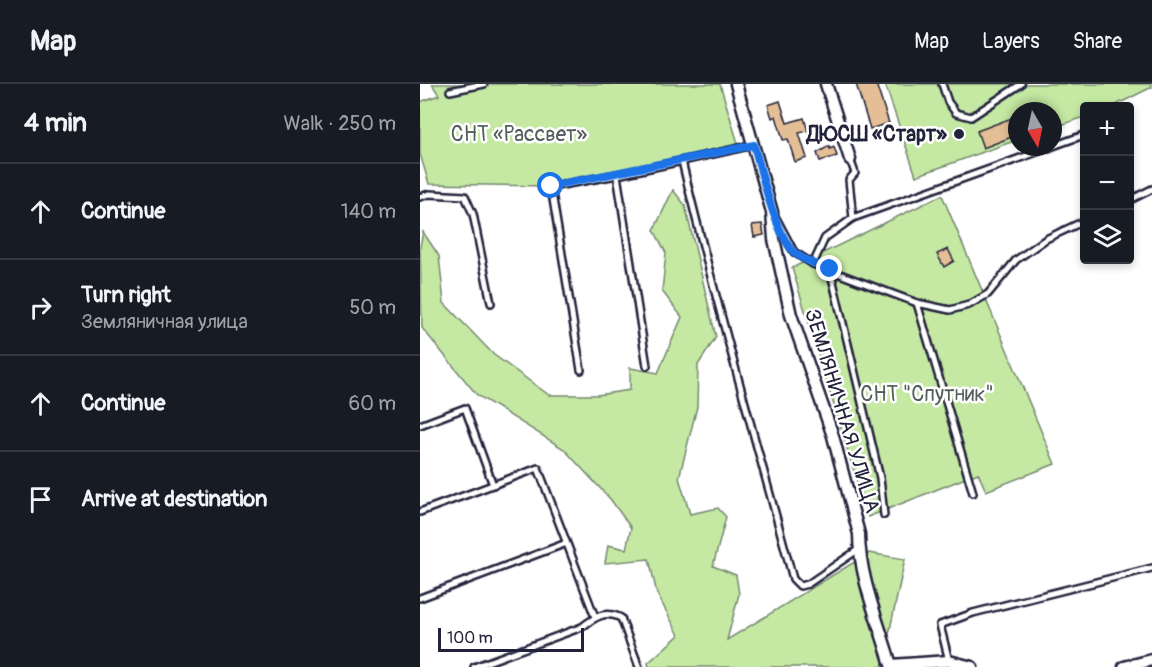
<!DOCTYPE html>
<meta charset="utf-8">
<style>
body{margin:0;font-family:Pangolin,sans-serif;background:#242831;color:#f1f3f6}
.controls{position:absolute;right:18px;top:18px;display:grid;overflow:hidden;border-radius:6px;box-shadow:0 3px 9px #0003}
.controls button{width:54px;height:54px;display:grid;place-items:center;padding:0;border:0;border-bottom:2px solid #363941;background:#171b24;color:#f1f3f6;font:30px sans-serif}
.compass{position:absolute;left:588px;top:18px;width:54px;height:54px;border-radius:50%;background:#171b24;box-shadow:0 3px 9px #0003;rotate:171deg}
.scale{position:absolute;left:18px;bottom:15px;width:146px;box-sizing:border-box;padding-left:6px;border:3px solid #22223b;border-top:0;font-size:16px;line-height:21px;white-space:nowrap;color:#22223b;-webkit-text-stroke:4px #fff;paint-order:stroke}
.stop{position:absolute;width:18px;height:18px;margin:-14px;border:4px solid #1a73e8;border-radius:50%;background:#fff}
.stop.end{background:#1a73e8;border-color:#fff;box-shadow:0 2px 6px #0008}
.list{margin:0;padding:0;list-style:none}
h2{display:flex;justify-content:space-between;align-items:center;height:78px;margin:0;padding:0 24px;font-size:26px}
h2 small{font-size:20px;font-weight:400;color:#9ea1a6}
.list li{display:grid;grid-template-columns:39px 1fr auto;gap:18px;align-items:center;box-sizing:border-box;height:96px;padding:0 24px;border-top:2px solid #363941}
.list b{display:block;font-size:22px;white-space:nowrap}
.list p{margin:0;font-size:20px;white-space:nowrap;color:#9ea1a6}
.list em{font-size:20px;font-style:normal;color:#9ea1a6}
.icon{flex:none;width:33px;height:33px;fill:none;stroke:currentColor;stroke-width:2;stroke-linecap:round;stroke-linejoin:round}
.map{position:relative;flex:none;width:732px;height:583px;overflow:hidden}
header{display:flex;align-items:center;gap:36px;box-sizing:border-box;height:84px;padding:0 30px;background:#171b24;border-bottom:2px solid #363941}
header strong{font-size:28px}
nav{display:flex;gap:33px;margin-inline-start:auto;font-size:21px}
main{display:flex}
aside{flex:1;background:#171b24}
.map>svg:first-child{display:block}
</style>
<header>
<strong>Map</strong>
<nav><a>Map</a><a>Layers</a><a>Share</a></nav>
</header>
<main>
<aside>
<h2>4 min<small>Walk · 250 m</small></h2>
<ul class="list">
<li><svg class="icon" aria-label="ahead" viewBox="0 0 24 24"><path d="M12 20V5M6 11l6-6 6 6"/></svg><div><b>Continue</b></div><em>140 m</em></li>
<li><svg class="icon" aria-label="right" viewBox="0 0 24 24"><path d="M7 20v-9h11M14 6l5 5-5 5"/></svg><div><b>Turn right</b><p>Земляничная улица</p></div><em>50 m</em></li>
<li><svg class="icon" aria-label="ahead" viewBox="0 0 24 24"><path d="M12 20V5M6 11l6-6 6 6"/></svg><div><b>Continue</b></div><em>60 m</em></li>
<li><svg class="icon" aria-label="arrive" viewBox="0 0 24 24"><path d="M6 21V4h12l-3 4 3 4H6"/></svg><div><b>Arrive at destination</b></div></li>
</ul>
</aside>
<div class="map">
<svg width="732" height="583" viewBox="0 0 732 583">
<rect width="100%" height="100%" fill="#fff"/>
<filter id="ink" filterUnits="userSpaceOnUse"><feTurbulence type="fractalNoise" baseFrequency=".0167" numOctaves="2"/><feDisplacementMap in="SourceGraphic" scale="12" xChannelSelector="R" yChannelSelector="G"/><feConvolveMatrix kernelMatrix="1 2 1 2 8 2 1 2 1" color-interpolation-filters="sRGB"/></filter>
<g filter="url(#ink)">
<g fill="#c5e9a3" stroke="#74866f" stroke-width="1.5">
<path d="M 12,0 L 300,0 L 320,66 L 130,102 L 9,100 L 0,70 L 0,18 L 19,11 Z"/>
<path d="M 465,0 L 732,0 L 732,3 L 694,22 L 664,22 L 664,33 L 633,44 L 633,27 L 597,27 L 597,56 L 496,92 Z"/>
<path d="M 253,106 L 265,121 L 296,253 L 278,281 L 277,323 L 259,394 L 270,430 L 298,424 L 306,433 L 293,482 L 316,491 L 319,510 L 307,556 L 449,469 L 485,475 L 462,583 L 229,583 L 228,579 L 259,551 L 237,510 L 229,475 L 185,479 L 188,461 L 206,465 L 211,444 L 191,416 L 144,365 L 57,311 L 2,244 L 0,162 L 3,148 L 19,172 L 24,219 L 74,271 L 129,311 L 177,311 L 210,306 L 210,284 L 238,289 L 262,233 L 242,207 L 246,169 L 234,146 Z"/>
<path d="M 522,111 L 635,380 L 566,407 L 558,389 L 448,433 L 372,184 Z"/>
</g>
<g fill="#e4be95" stroke="#22223b" stroke-width="1.5">
<path d="M 436,0 L 456,0 L 469,39 L 450,45 Z"/>
<path d="M 360,17 L 367,39 L 384,34 L 388,47 L 379,49 L 387,74 L 375,78 L 368,55 L 363,56 L 356,32 L 352,34 L 348,21 Z"/>
<path d="M 597,32 L 597,51 L 563,64 L 557,47 Z"/>
<path d="M 409,62 L 410,65 L 414,63 L 417,72 L 400,77 L 397,69 Z"/>
<path d="M 342,140 L 344,151 L 334,153 L 332,141 Z"/>
<path d="M 528,165 L 534,177 L 524,183 L 517,170 Z"/>
</g>
<g fill="none" stroke-linecap="round" stroke-linejoin="round">
<defs>
<g id="lane">
<path d="M 522,0 L 528,18 L 536,29 L 551,33 L 601,0"/>
<path d="M 30,7 L 64,0"/>
<path d="M 633,62 L 664,51"/>
<path d="M 430,75 L 435,89 L 429,96 L 433,134"/>
<path d="M 262,77 L 333,61"/>
<path d="M 0,113 L 9,110 L 45,112 L 53,130 L 71,219"/>
<path d="M 710,116 L 732,105"/>
<path d="M 356,134 L 374,168 L 393,180 L 497,219 L 530,226 L 549,221 L 568,210 L 596,176 L 626,155 L 664,137"/>
<path d="M 393,180 L 405,154 L 433,134 L 631,63"/>
<path d="M 410,185 L 460,394 L 464,431"/>
<path d="M 497,219 L 553,409"/>
<path d="M 227,282 L 197,91 L 262,77 C 295,218 336,356 373,495 L 380,502 L 388,500 L 439,465"/>
<path d="M 161,286 L 131,103 L 197,91"/>
<path d="M 0,341 L 45,324 L 73,401"/>
<path d="M 0,428 L 118,384 L 175,533"/>
<path d="M 0,514 L 144,460"/>
<path d="M 529,577 L 520,541 L 553,529 L 732,484"/>
<path d="M 54,583 L 162,543 C 175,533 185,526 201,534 L 219,583"/>
</g>
<g id="street">
<path d="M 316,0 L 352,128 L 354,155 L 371,231 L 413,352 L 439,450 C 439,493 459,539 471,581 L 529,577 L 552,583"/>
<path d="M 406,0 L 430,75"/>
<path d="M 704,583 L 732,576"/>
</g>
</defs>
<use href="#lane" stroke="#22223b" stroke-width="10"/>
<use href="#street" stroke="#22223b" stroke-width="15"/>
<use href="#lane" stroke="#fff" stroke-width="5"/>
<use href="#street" stroke="#fff" stroke-width="10"/>
</g>
</g>
<g fill="none" stroke-linecap="round" stroke-linejoin="round" filter="url(#ink)">
<path stroke="#1a73e8" stroke-width="8" d="M 131,102 L 334,61 C 341,87 356,154 376,170 C 386,178 398,181 410,185"/>
</g>
<circle fill="#22223b" stroke="#fff" stroke-width="2" cx="539" cy="50" r="6"/>
<g text-anchor="middle" dominant-baseline="central" stroke-width="5" stroke-linejoin="round" paint-order="stroke">
<g font-size="21" fill="#535e5a" stroke="#fff">
<text x="99" y="50">СНТ «Рассвет»</text>
<text x="507" y="310">СНТ "Спутник"</text>
</g>
<g font-size="21" font-weight="bold" fill="#22223b" stroke="#fff" text-anchor="end">
<text x="527" y="50">ДЮСШ «Старт»</text>
</g>
<g font-size="21" fill="#22223b" stroke="#fff">
<text transform="translate(422 327) rotate(73)">ЗЕМЛЯНИЧНАЯ УЛИЦА</text>
</g>
</g>
</svg>
<div class="controls">
<button>+</button>
<button>−</button>
<button><svg class="icon" aria-label="layers" viewBox="0 0 24 24"><path d="M12 4l9 5-9 5-9-5zM3 14l9 5 9-5"/></svg></button>
</div>
<svg class="compass" viewBox="-18 -18 36 36"><path d="M0-13l5 13h-10z" fill="#e53935"/><path d="M0 13l5-13h-10z" fill="#9ea1a6"/></svg>
<div class="scale">100 m</div>
<div class="stop" style="left:131px;top:102px"></div>
<div class="stop end" style="left:410px;top:185px"></div>
</div>
</main>
